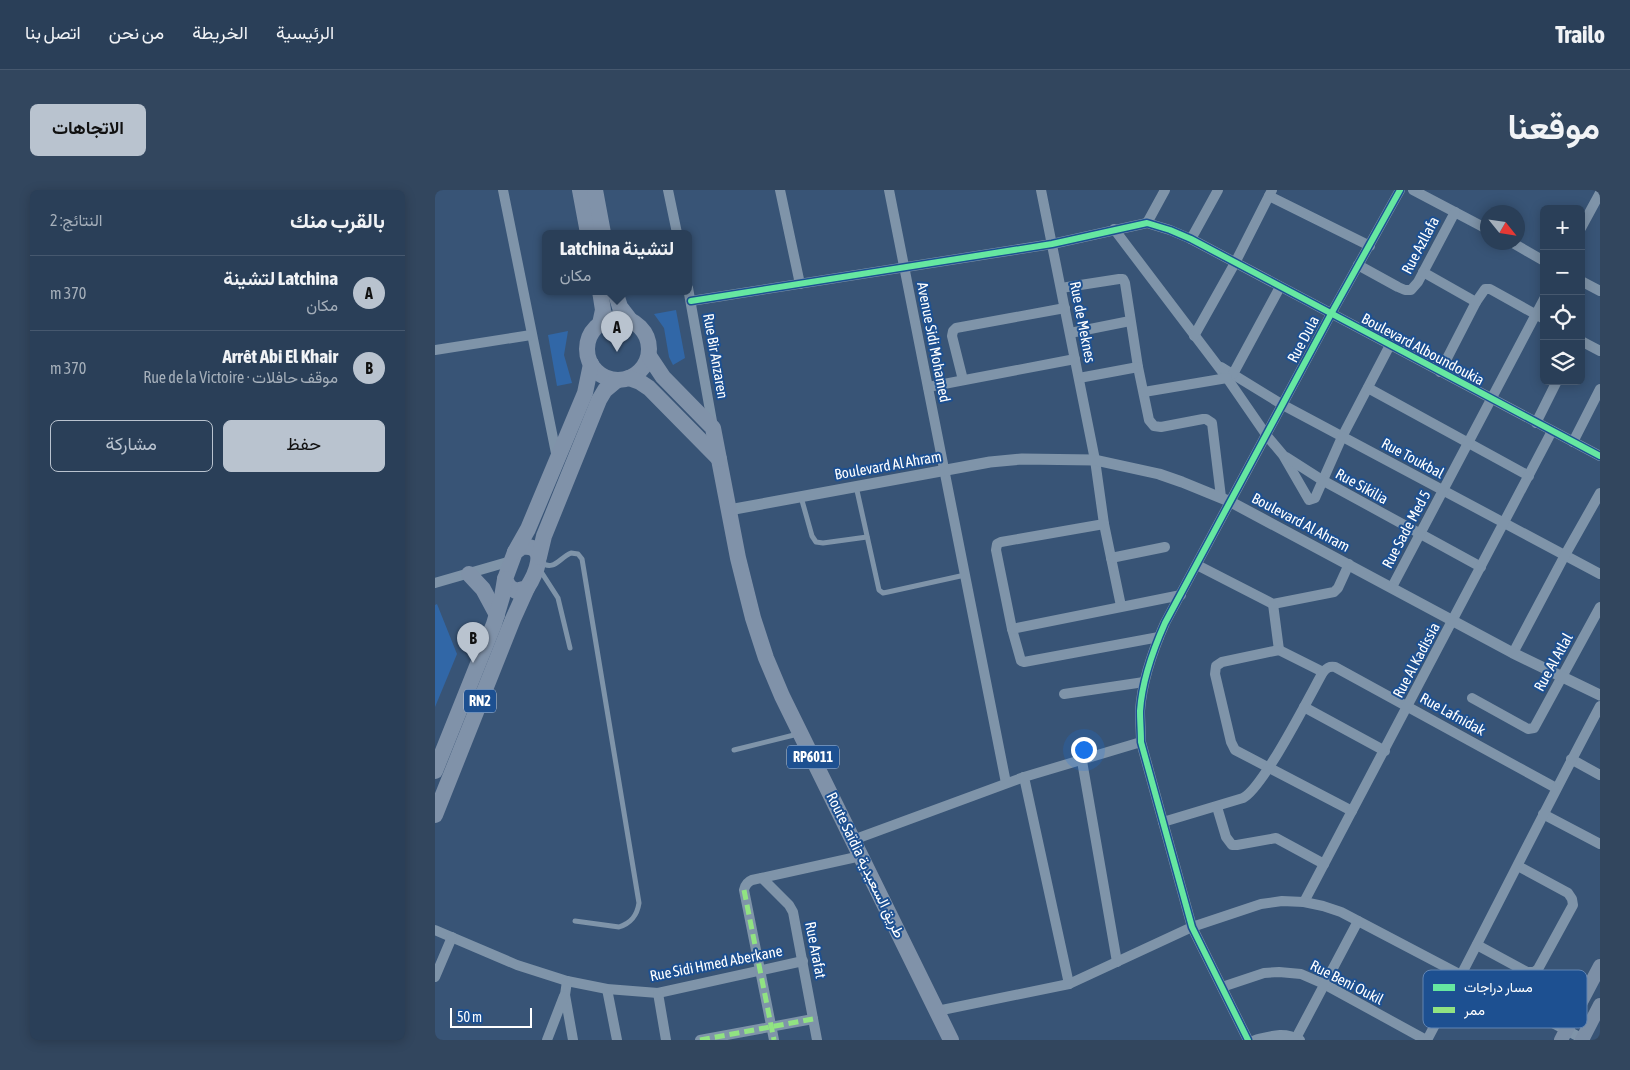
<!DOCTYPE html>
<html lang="ar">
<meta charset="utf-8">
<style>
body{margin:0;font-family:"Asap Condensed",Vazirmatn,sans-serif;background:#32465e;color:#f1f3f6;direction:rtl}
.controls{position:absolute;right:15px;top:15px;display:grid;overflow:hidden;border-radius:8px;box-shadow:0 2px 12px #0003}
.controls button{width:45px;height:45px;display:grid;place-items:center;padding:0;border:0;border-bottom:1px solid #46586e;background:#2a3f58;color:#f1f3f6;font:25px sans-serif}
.compass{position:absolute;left:1045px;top:15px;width:45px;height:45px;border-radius:50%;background:#2a3f58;box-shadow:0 2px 12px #0003;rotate:120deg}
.scale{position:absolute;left:15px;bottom:12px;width:82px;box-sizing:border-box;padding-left:5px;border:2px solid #fff;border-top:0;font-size:14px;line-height:18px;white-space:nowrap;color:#fff;-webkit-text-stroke:4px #1d5091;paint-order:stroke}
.you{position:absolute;left:648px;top:559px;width:18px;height:18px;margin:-12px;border:4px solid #fff;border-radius:50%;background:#1a73e8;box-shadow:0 0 0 8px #1a73e833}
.badge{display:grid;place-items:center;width:32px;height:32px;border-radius:50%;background:#b9c3cf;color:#111;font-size:16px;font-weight:700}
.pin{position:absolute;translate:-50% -41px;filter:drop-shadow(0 1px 2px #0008)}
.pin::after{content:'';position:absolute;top:26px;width:18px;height:15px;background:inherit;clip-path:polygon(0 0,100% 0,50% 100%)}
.popup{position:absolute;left:107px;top:40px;width:150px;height:65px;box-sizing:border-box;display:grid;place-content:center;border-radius:8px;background:#2a3f58;filter:drop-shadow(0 1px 4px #0005);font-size:16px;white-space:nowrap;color:#a5afba}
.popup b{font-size:19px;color:#f1f3f6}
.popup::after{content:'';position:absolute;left:50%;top:100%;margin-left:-10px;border:10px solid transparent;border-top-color:#2a3f58}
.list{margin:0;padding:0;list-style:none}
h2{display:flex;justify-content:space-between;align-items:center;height:65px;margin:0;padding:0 20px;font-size:21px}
h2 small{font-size:16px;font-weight:400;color:#a5afba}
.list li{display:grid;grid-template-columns:32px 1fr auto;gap:15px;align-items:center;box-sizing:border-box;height:75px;padding:0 20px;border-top:1px solid #46586e}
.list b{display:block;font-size:19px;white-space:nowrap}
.list p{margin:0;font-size:16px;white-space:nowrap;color:#a5afba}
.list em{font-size:16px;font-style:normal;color:#a5afba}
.actions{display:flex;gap:10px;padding:15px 20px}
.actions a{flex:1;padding:11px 0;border:1px solid #b9c3cf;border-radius:8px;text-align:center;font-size:18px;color:#b9c3cf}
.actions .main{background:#b9c3cf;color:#111}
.icon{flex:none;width:28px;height:28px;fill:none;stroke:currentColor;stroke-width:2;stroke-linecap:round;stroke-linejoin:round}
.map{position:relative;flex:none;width:1165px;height:850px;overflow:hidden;direction:ltr;border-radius:8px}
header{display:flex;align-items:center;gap:30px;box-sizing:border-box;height:70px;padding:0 25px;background:#2a3f58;border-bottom:1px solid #46586e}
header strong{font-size:24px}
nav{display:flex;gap:28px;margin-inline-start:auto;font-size:18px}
.intro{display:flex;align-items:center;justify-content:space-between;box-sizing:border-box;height:120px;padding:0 30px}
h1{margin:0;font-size:35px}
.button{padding:12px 22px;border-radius:8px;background:#b9c3cf;color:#111;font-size:18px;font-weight:700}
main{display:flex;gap:30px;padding:0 30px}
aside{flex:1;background:#2a3f58;border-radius:8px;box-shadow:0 2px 12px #0003}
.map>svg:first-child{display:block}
</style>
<header>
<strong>Trailo</strong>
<nav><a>الرئيسية</a><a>الخريطة</a><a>من نحن</a><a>اتصل بنا</a></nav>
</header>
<div class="intro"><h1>موقعنا</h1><a class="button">الاتجاهات</a></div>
<main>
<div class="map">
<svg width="1165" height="850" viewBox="0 0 1165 850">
<rect width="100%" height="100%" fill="#385476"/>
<g fill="#3167a7">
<path d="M 241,120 L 250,168 L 238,175 L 234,167 L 229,138 L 219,124 Z"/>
<path d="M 133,141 L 129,165 L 137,193 L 122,196 L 113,145 Z"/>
<path d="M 2,414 L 22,464 L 0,517 L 0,415 Z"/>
</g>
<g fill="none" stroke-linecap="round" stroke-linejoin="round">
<g stroke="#7f94a9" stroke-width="5">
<path d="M 421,296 L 444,400 L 448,403 L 453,402 L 530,385"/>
<path d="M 366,307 L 377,346 L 381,352 L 388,353 L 432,347"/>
<path d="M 105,372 C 119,382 124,368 136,363 L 143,364 L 147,369 L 204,713 C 202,726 196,733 184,737 L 140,731"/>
<path d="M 105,380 L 123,408 L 135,458"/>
<path d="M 299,560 L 363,544"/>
</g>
<g stroke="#7f94a9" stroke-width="10">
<path d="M 68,0 L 122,268"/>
<path d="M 233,0 L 242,43"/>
<path d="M 345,0 L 365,94"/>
<path d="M 454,0 L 571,593"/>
<path d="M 606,0 L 660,270 L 669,334 L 686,416"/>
<path d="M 978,0 L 1052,39"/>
<path d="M 834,6 L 935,56"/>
<path d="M 712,33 L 730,0"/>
<path d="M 1146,38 L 1165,3"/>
<path d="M 679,39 L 792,188 L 832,246 L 848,265 L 874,310 L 880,308 L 907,247 L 955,155"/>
<path d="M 756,49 L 783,0"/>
<path d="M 1076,52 L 1109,71"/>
<path d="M 923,75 L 963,97 L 970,100 L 976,100 L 983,92 L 1020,22"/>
<path d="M 988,82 L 1041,112"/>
<path d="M 1146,91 L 1165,101"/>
<path d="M 253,98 L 278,237"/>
<path d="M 626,98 L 684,89 L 688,89 L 690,93 L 703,177 L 714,230 L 719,236 L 726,237 L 768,229 L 771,229 L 777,233 L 786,307"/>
<path d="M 256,111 L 617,54 L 712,33 L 735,40 L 756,49 L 1165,266"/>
<path d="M 635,143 L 695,131"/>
<path d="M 759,146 L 800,73 L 837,0"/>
<path d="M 1146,151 L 1165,161"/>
<path d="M 0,160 L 96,145"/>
<path d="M 786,177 L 848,215 L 1165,384"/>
<path d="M 1005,182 L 1041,112 L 1050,99 L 1055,99 L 1109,129"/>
<path d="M 798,184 L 845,97"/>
<path d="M 644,188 L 703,177"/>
<path d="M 528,190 L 517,146 L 518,141 L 521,138 L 630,118"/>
<path d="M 493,197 L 640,169"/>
<path d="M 933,198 L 1094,286"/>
<path d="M 709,202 L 792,188"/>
<path d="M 1101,233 L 1122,191"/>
<path d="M 1138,252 L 1165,199"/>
<path d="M 851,267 L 887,290 L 1046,377"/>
<path d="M 669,334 L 566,352 L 562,354 L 561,360 L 577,439 L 586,471 L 589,472 L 724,447"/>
<path d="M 676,368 L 730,357"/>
<path d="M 762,375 L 838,414 L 899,402 L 903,398 L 914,374"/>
<path d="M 0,393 L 76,371"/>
<path d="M 957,397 L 1109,109"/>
<path d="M 838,414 L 844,460"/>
<path d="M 577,439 L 746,405"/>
<path d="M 1078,463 L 1130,365 L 1165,303"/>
<path d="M 888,482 L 844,460 L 787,472 L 781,476 L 780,484 L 796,552 L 800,560 L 917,621"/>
<path d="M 629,504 L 709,492"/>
<path d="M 1037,508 L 1093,539 L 1099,538 L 1165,417"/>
<path d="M 869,517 L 950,561"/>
<path d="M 1136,569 L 1165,585"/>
<path d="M 647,571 L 682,772"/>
<path d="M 589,587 L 634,794"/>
<path d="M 782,617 L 791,647 L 797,655 L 802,655 L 841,648 L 889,674"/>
<path d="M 1108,624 L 1165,654"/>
<path d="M 728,632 L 808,608 C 828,598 874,507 888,482 C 892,478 894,476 900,477 L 1121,598"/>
<path d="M 418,650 L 589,587 L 706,552"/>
<path d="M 327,688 L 354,715 L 358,722 L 382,850"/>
<path d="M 869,712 L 1117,241"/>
<path d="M 0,740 L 82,775 L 132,791 L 172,799 L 223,803 L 368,771"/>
<path d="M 1042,755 L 1092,782 L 1099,782 L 1103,779 L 1138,715 L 1137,709 L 1133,703 L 1083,676"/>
<path d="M 0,787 L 17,747"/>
<path d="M 132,791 L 130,805 L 138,850"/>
<path d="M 787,797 L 829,783 L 844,782 L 866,784 L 889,794 L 991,850"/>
<path d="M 172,799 L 182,850"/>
<path d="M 223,803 L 231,850"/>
<path d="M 502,821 L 634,794 L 757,737 L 826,714 L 847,711 L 869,712 L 888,716 L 906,722 L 1150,850"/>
<path d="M 861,848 L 923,731"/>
<path d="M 112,850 L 129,806"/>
<path d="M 265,850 L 378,829"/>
<path d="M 339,850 L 309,700 C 310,695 312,692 317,690 L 426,666"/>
<path d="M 813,850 L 757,737 L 706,552 C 706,542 705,531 705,521 C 707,491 718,460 730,433 L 896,124 L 965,0"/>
<path d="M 820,850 C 836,846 849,841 865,850"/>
<path d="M 992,850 C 1051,739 1106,627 1165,516"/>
</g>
<path stroke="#7f94a9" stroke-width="11" d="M 294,320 L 555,272 L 587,269 L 660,270 L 724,284 L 747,292 L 796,312 L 1078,463 L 1165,505"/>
<g stroke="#7c8fa6" stroke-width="14">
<path d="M 1126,850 L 1165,776"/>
<path d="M 1147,850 L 1165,815"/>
</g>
<g stroke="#8092a9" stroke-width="16">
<path d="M 145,0 L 153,43"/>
<path d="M 160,0 L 168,43"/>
<path d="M 165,101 L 168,120 L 165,134"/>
<path d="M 180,101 L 185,117 L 195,130"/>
<circle cx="183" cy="159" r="31"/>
<path d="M 214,166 L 228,187 L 278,238 L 303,368 L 318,428 L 331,468 L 347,506 L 516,850"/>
<path d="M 194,188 L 205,192 L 214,198 L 284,269"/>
<path d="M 87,357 C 116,354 99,387 92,398 L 81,401 L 74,397 L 70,389 L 80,362 Z"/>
<path d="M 80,362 L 93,339 L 150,203 L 156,174"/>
<path d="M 104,367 L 109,346 L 164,210 L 170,200 L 182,190"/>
<path d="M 34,384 L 48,399 L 62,425"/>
<path d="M 0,581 L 59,434 L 67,407 L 70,389"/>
<path d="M 0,625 L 78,429 L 92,398"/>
</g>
<g stroke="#91e382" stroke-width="5" stroke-dasharray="10 5" stroke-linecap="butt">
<path d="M 309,700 L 339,850"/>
<path d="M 265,850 L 378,829"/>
</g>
<defs>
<g id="cycleway">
<path d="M 256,111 L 617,54 L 712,33 L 735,40 L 756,49 L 1165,266"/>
<path d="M 813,850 L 757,737 L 706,552 C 706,542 705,531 705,521 C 707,491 718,460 730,433 L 896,124 L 965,0"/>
</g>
</defs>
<use href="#cycleway" stroke="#1d5091" stroke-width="9"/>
<use href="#cycleway" stroke="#66e7a1" stroke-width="6"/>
</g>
<g text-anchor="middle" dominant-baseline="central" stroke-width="4" stroke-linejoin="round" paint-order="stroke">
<g fill="#1d5091" stroke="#bbcade" stroke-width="1">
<rect x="29" y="499.5" width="32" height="23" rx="4"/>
<rect x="352" y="555.5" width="52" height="23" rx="4"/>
</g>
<g font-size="14" font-weight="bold" fill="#fff">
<text x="45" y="511">RN2</text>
<text x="378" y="567">RP6011</text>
</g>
<g font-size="15" fill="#fff" stroke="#1d5091">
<text transform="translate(985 55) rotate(-62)">Rue Azllafa</text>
<text transform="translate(648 132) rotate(79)">Rue de Meknes</text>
<text transform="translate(868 149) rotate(-62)">Rue Dula</text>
<text transform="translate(499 152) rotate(79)">Avenue Sidi Mohamed</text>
<text transform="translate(988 159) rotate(28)">Boulevard Alboundoukia</text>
<text transform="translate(281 166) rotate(80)">Rue Bir Anzaren</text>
<text transform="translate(978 268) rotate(28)">Rue Toukbal</text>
<text transform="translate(453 275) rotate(-10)">Boulevard Al Ahram</text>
<text transform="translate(927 296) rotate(29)">Rue Sikilia</text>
<text transform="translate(866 332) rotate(28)">Boulevard Al Ahram</text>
<text transform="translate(971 339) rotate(-62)">Rue Sade Med 5</text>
<text transform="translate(981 470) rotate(-62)">Rue Al Kadissia</text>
<text transform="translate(1118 472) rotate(-61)">Rue Al Atlal</text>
<text transform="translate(1018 524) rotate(29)">Rue Lafnidak</text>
<text transform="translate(431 675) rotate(64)">Route Saïdia طريق السعيدية</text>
<text transform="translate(381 760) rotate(79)">Rue Arafat</text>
<text transform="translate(281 773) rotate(-11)">Rue Sidi Hmed Aberkane</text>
<text transform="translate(912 792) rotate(27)">Rue Beni Oukil</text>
</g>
</g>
<rect x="988" y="780" width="164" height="58" rx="8" fill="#1d5091" stroke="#6184b2" stroke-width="1"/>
<rect x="998" y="794" width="22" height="7" fill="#66e7a1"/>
<rect x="998" y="817" width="22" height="6" fill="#91e382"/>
<g font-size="14" fill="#fff">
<text x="1029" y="802">مسار دراجات</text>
<text x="1029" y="825">ممر</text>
</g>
</svg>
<div class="controls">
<button>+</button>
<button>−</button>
<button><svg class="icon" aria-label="locate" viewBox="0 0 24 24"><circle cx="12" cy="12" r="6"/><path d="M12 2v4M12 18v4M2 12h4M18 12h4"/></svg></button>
<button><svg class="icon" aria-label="layers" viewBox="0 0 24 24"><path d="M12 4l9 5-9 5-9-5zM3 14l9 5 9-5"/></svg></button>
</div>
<svg class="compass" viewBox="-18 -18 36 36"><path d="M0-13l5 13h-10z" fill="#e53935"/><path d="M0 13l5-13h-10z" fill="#a5afba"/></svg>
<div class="scale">50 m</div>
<div class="you"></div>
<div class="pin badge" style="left:182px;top:162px">A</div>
<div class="popup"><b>Latchina لتشينة</b>مكان</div>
<div class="pin badge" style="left:38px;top:473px">B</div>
</div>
<aside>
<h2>بالقرب منك<small>النتائج: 2</small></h2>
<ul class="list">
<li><span class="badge">A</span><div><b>Latchina لتشينة</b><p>مكان</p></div><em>370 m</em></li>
<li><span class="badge">B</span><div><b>Arrêt Abi El Khair</b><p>موقف حافلات · Rue de la Victoire</p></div><em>370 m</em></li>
</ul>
<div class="actions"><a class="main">حفظ</a><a>مشاركة</a></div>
</aside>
</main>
